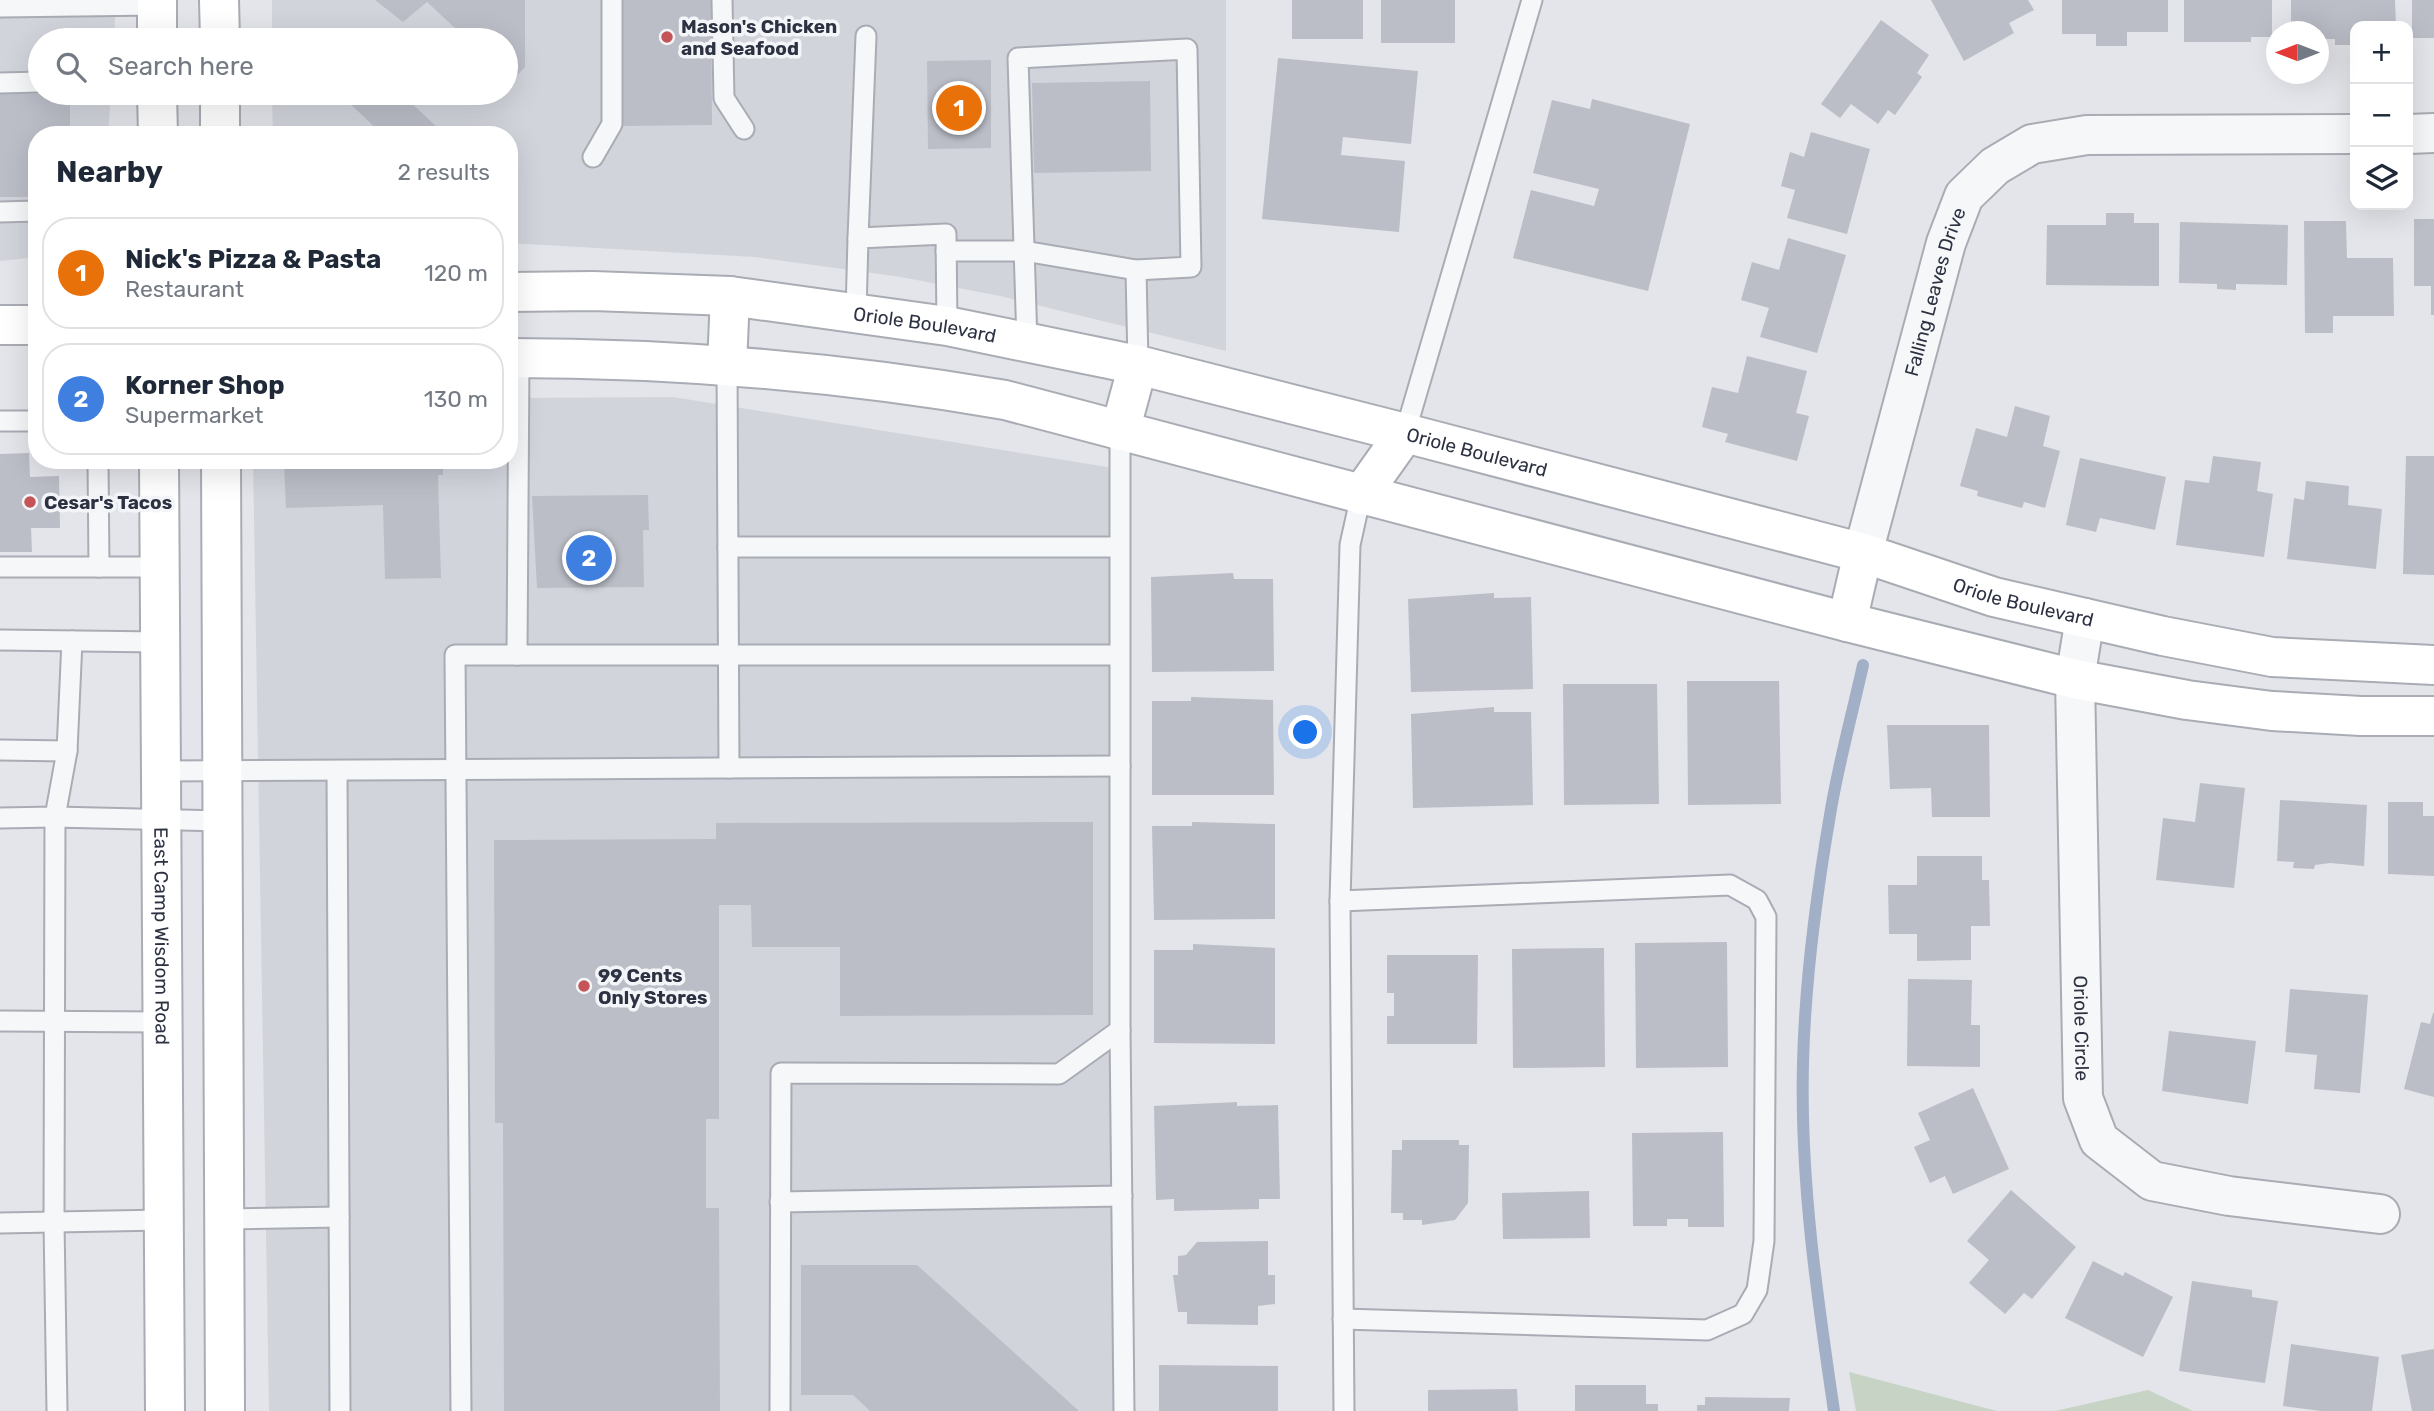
<!DOCTYPE html>
<meta charset="utf-8">
<style>
body{margin:0;font-family:Rubik,sans-serif;background:#f2f2f3;color:#1f2937}
.controls{position:absolute;right:21px;top:21px;display:grid;overflow:hidden;border-radius:14px;box-shadow:0 7px 28px #0002}
.controls button{width:63px;height:63px;display:grid;place-items:center;padding:0;border:0;border-bottom:2px solid #e0e1e3;background:#fff;color:#1f2937;font:35px sans-serif}
.compass{position:absolute;left:2266px;top:21px;width:63px;height:63px;border-radius:50%;background:#fff;box-shadow:0 7px 28px #0002;rotate:270deg}
.you{position:absolute;left:1306px;top:733px;width:24px;height:24px;margin:-18px;border:5px solid #fff;border-radius:50%;background:#1a73e8;box-shadow:0 0 0 10px #1a73e833}
.badge{display:grid;place-items:center;width:46px;height:46px;border-radius:50%;background:#1a73e8;color:#fff;font-size:23px;font-weight:700}
.pin{position:absolute;translate:-50% -50%;border:4px solid #fff;box-shadow:0 2px 7px #0006}
.list{margin:0;padding:0;list-style:none}
h2{display:flex;justify-content:space-between;align-items:center;height:91px;margin:0;padding:0 28px;font-size:30px}
h2 small{font-size:23px;font-weight:400;color:#747a83}
.list li{display:grid;grid-template-columns:46px 1fr auto;gap:21px;align-items:center;box-sizing:border-box;height:112px;margin:0 14px 14px;padding:0 14px;border:2px solid #e0e1e3;border-radius:28px}
.list b{display:block;font-size:26px;white-space:nowrap}
.list p{margin:0;font-size:23px;white-space:nowrap;color:#747a83}
.list em{font-size:23px;font-style:normal;color:#747a83}
.icon{flex:none;width:38px;height:38px;fill:none;stroke:currentColor;stroke-width:2;stroke-linecap:round;stroke-linejoin:round}
.map{position:relative;flex:none;width:2434px;height:1411px;overflow:hidden}
.search{position:absolute;background:#fff;box-shadow:0 7px 28px #0002;left:28px;top:28px;width:490px;height:77px;display:flex;align-items:center;gap:18px;box-sizing:border-box;padding:0 24px;border-radius:38px;color:#747a83;font-size:26px}
.panel{position:absolute;background:#fff;box-shadow:0 7px 28px #0002;left:28px;top:126px;width:490px;height:343px;border-radius:28px}
.map>svg:first-child{display:block}
</style>
<div class="map">
<svg width="2434" height="1411" viewBox="0 0 2434 1411">
<rect width="100%" height="100%" fill="#e4e5ea"/>
<g fill="#d2d4dc">
<path d="M 0,0 L 116,0 L 114,40 L 40,40 L 40,93 L 111,93 L 108,135 L 37,135 L 37,257 L 0,261 Z"/>
<path d="M 272,0 L 1226,0 L 1226,351 L 1000,296 L 901,277 L 754,257 L 509,243 L 509,135 L 273,135 L 272,93 L 506,93 L 506,40 L 272,40 Z"/>
<path d="M 673,397 L 1126,470 L 1130,1411 L 269,1411 L 253,460 L 509,460 L 509,398 Z"/>
</g>
<g fill="#c7d4c5">
<path d="M 1849,1372 L 1997,1411 L 1856,1411 Z"/>
<path d="M 2148,1390 L 2193,1411 L 2055,1411 Z"/>
</g>
<g fill="none" stroke-linecap="round" stroke-linejoin="round">
<path stroke="#a2b0c7" stroke-width="12" d="M 1834,1411 C 1817,1296 1800,1180 1803,1063 C 1805,980 1816,897 1830,815 C 1838,765 1852,715 1863,665"/>
</g>
<g fill="#bbbec7">
<path d="M 375,0 L 525,0 L 525,67 L 512,81 L 506,75 L 506,40 L 468,40 L 427,2 L 403,22 Z"/>
<path d="M 622,0 L 711,0 L 712,125 L 623,126 Z"/>
<rect x="1292" y="0" width="71" height="39"/>
<rect x="1381" y="0" width="74" height="43"/>
<path d="M 1931,0 L 2028,0 L 2034,10 L 2009,23 L 2014,33 L 1964,61 Z"/>
<path d="M 2062,0 L 2168,0 L 2168,32 L 2127,32 L 2127,46 L 2096,46 L 2096,34 L 2062,34 Z"/>
<path d="M 2184,0 L 2272,0 L 2272,37 L 2251,37 L 2251,42 L 2184,42 Z"/>
<path d="M 2291,0 L 2395,0 L 2396,26 L 2355,26 L 2355,45 L 2335,45 L 2335,39 L 2318,39 L 2318,32 L 2291,32 Z"/>
<rect x="2412" y="0" width="22" height="38"/>
<path d="M 1881,20 L 1929,55 L 1917,73 L 1922,77 L 1895,115 L 1888,110 L 1878,124 L 1851,104 L 1840,118 L 1821,104 Z"/>
<path d="M 1278,58 L 1418,71 L 1411,144 L 1343,137 L 1341,155 L 1405,161 L 1399,232 L 1262,219 Z"/>
<path d="M 991,60 L 991,148 L 928,149 L 927,61 Z"/>
<path d="M 1150,81 L 1151,171 L 1034,173 L 1032,83 Z"/>
<path d="M 339,93 L 401,93 L 445,135 L 383,135 Z"/>
<path d="M 0,94 L 70,94 L 70,135 L 37,135 L 37,197 L 0,197 Z"/>
<path d="M 1592,99 L 1690,124 L 1648,291 L 1513,258 L 1531,190 L 1594,206 L 1599,189 L 1533,173 L 1552,100 L 1590,109 Z"/>
<path d="M 1811,132 L 1870,149 L 1847,234 L 1787,218 L 1795,190 L 1781,186 L 1790,152 L 1804,157 Z"/>
<path d="M 2106,213 L 2134,213 L 2134,223 L 2159,223 L 2159,286 L 2046,285 L 2047,225 L 2106,225 Z"/>
<path d="M 2414,219 L 2434,219 L 2434,315 L 2431,315 L 2431,286 L 2414,286 Z"/>
<path d="M 2304,221 L 2346,221 L 2347,258 L 2393,258 L 2394,316 L 2333,316 L 2333,333 L 2305,333 Z"/>
<path d="M 2180,222 L 2288,225 L 2287,285 L 2236,284 L 2236,290 L 2217,289 L 2217,284 L 2179,283 Z"/>
<path d="M 1788,238 L 1846,255 L 1817,353 L 1760,337 L 1769,308 L 1741,300 L 1752,262 L 1779,270 Z"/>
<path d="M 1747,356 L 1807,371 L 1796,413 L 1809,416 L 1797,461 L 1725,442 L 1728,434 L 1702,427 L 1712,387 L 1738,393 Z"/>
<path d="M 2015,406 L 2050,416 L 2043,446 L 2060,451 L 2045,508 L 2024,502 L 2022,508 L 1977,496 L 1978,491 L 1960,486 L 1976,428 L 2007,437 Z"/>
<path d="M 29,453 L 30,477 L 59,476 L 60,528 L 31,528 L 32,552 L 0,552 L 0,454 Z"/>
<path d="M 2213,456 L 2261,462 L 2257,491 L 2273,494 L 2264,557 L 2176,545 L 2185,480 L 2209,483 Z"/>
<path d="M 2406,456 L 2434,456 L 2434,575 L 2403,574 Z"/>
<path d="M 2080,458 L 2166,477 L 2155,530 L 2100,518 L 2096,532 L 2066,525 Z"/>
<path d="M 381,461 L 381,467 L 443,465 L 443,475 L 438,475 L 441,578 L 385,579 L 383,505 L 286,508 L 284,464 Z"/>
<path d="M 2306,481 L 2349,486 L 2348,505 L 2382,509 L 2376,569 L 2287,559 L 2294,498 L 2304,500 Z"/>
<path d="M 648,495 L 649,530 L 643,530 L 644,587 L 537,588 L 532,496 Z"/>
<path d="M 1233,573 L 1234,579 L 1273,579 L 1274,671 L 1152,672 L 1151,577 Z"/>
<path d="M 1494,593 L 1494,598 L 1531,597 L 1533,689 L 1411,692 L 1408,599 Z"/>
<path d="M 1687,681 L 1779,681 L 1781,804 L 1688,805 Z"/>
<path d="M 1563,684 L 1657,684 L 1659,804 L 1564,805 Z"/>
<path d="M 1191,697 L 1273,700 L 1274,795 L 1152,795 L 1152,701 L 1191,701 Z"/>
<path d="M 1494,707 L 1494,712 L 1531,712 L 1533,805 L 1413,808 L 1411,714 Z"/>
<path d="M 1887,725 L 1989,725 L 1990,817 L 1932,817 L 1931,788 L 1890,789 Z"/>
<path d="M 2200,783 L 2245,788 L 2234,888 L 2156,880 L 2163,818 L 2195,822 Z"/>
<path d="M 2280,800 L 2367,805 L 2364,866 L 2330,863 L 2315,865 L 2314,869 L 2293,868 L 2294,862 L 2277,861 Z"/>
<path d="M 2388,802 L 2423,802 L 2423,816 L 2434,816 L 2434,876 L 2388,874 Z"/>
<path d="M 1093,822 L 1093,1015 L 840,1016 L 840,947 L 752,947 L 751,905 L 719,905 L 719,1119 L 706,1119 L 706,1208 L 719,1208 L 720,1411 L 504,1411 L 503,1123 L 495,1123 L 494,840 L 716,839 L 716,823 Z"/>
<path d="M 1192,822 L 1275,824 L 1275,919 L 1154,920 L 1152,826 L 1192,826 Z"/>
<path d="M 1917,856 L 1982,856 L 1982,880 L 1989,880 L 1990,926 L 1971,926 L 1971,960 L 1917,961 L 1917,934 L 1889,934 L 1888,885 L 1917,885 Z"/>
<path d="M 1727,942 L 1728,1067 L 1636,1068 L 1635,943 Z"/>
<path d="M 1193,944 L 1275,948 L 1275,1044 L 1154,1043 L 1154,950 L 1193,950 Z"/>
<path d="M 1604,948 L 1605,1067 L 1513,1068 L 1512,949 Z"/>
<path d="M 1387,955 L 1478,955 L 1477,1044 L 1387,1044 L 1387,1016 L 1394,1016 L 1394,993 L 1387,993 Z"/>
<path d="M 1908,979 L 1972,980 L 1971,1025 L 1980,1025 L 1980,1067 L 1907,1066 Z"/>
<path d="M 2290,989 L 2368,995 L 2360,1093 L 2314,1089 L 2317,1055 L 2285,1052 Z"/>
<path d="M 2433,1013 L 2434,1013 L 2434,1097 L 2404,1089 L 2421,1022 L 2430,1024 Z"/>
<path d="M 2169,1031 L 2256,1041 L 2248,1104 L 2162,1091 Z"/>
<path d="M 1973,1088 L 2009,1169 L 1953,1194 L 1945,1176 L 1930,1183 L 1914,1147 L 1930,1140 L 1918,1113 Z"/>
<path d="M 1237,1102 L 1237,1106 L 1278,1105 L 1280,1199 L 1259,1199 L 1259,1209 L 1174,1211 L 1174,1199 L 1156,1200 L 1154,1106 Z"/>
<path d="M 1723,1132 L 1724,1227 L 1688,1227 L 1688,1219 L 1667,1219 L 1667,1226 L 1633,1226 L 1632,1133 Z"/>
<path d="M 1402,1140 L 1459,1140 L 1459,1145 L 1469,1145 L 1468,1203 L 1455,1220 L 1422,1225 L 1422,1220 L 1403,1220 L 1403,1213 L 1391,1213 L 1392,1150 L 1402,1150 Z"/>
<path d="M 2011,1190 L 2076,1247 L 2032,1299 L 2024,1293 L 2005,1314 L 1969,1283 L 1989,1260 L 1967,1241 Z"/>
<path d="M 1589,1191 L 1590,1238 L 1503,1239 L 1502,1193 Z"/>
<path d="M 1268,1241 L 1268,1275 L 1275,1275 L 1275,1304 L 1258,1306 L 1258,1325 L 1187,1324 L 1187,1312 L 1178,1312 L 1173,1275 L 1178,1275 L 1178,1256 L 1186,1255 L 1197,1242 Z"/>
<path d="M 2093,1261 L 2123,1276 L 2125,1272 L 2173,1297 L 2143,1357 L 2065,1318 Z"/>
<path d="M 801,1265 L 917,1265 L 1079,1411 L 870,1411 L 853,1395 L 801,1395 Z"/>
<path d="M 2192,1281 L 2252,1290 L 2252,1297 L 2278,1301 L 2265,1383 L 2179,1371 Z"/>
<path d="M 2291,1344 L 2379,1357 L 2372,1411 L 2321,1411 L 2283,1406 Z"/>
<path d="M 2434,1349 L 2434,1411 L 2412,1411 L 2401,1355 Z"/>
<path d="M 1159,1365 L 1278,1366 L 1278,1411 L 1159,1411 Z"/>
<path d="M 1575,1385 L 1646,1385 L 1646,1404 L 1658,1404 L 1658,1411 L 1575,1411 Z"/>
<path d="M 1517,1389 L 1518,1411 L 1428,1411 L 1428,1390 Z"/>
<path d="M 1705,1397 L 1790,1398 L 1789,1411 L 1697,1411 L 1697,1405 L 1705,1405 Z"/>
</g>
<g fill="none" stroke-linecap="round" stroke-linejoin="round">
<defs>
<g id="lane">
<path d="M 722,0 L 724,98 L 744,129"/>
<path d="M 0,7 L 157,5"/>
<path d="M 0,83 L 40,82"/>
<path d="M 593,157 L 612,124 L 612,0"/>
<path d="M 0,212 L 37,211"/>
<path d="M 858,238 L 866,36"/>
<path d="M 946,251 L 1024,251 L 1136,270"/>
<path d="M 856,313 L 858,238 L 946,234 L 947,326"/>
<path d="M 1027,342 L 1018,58 L 1187,49 L 1191,267 L 1136,270 L 1138,365"/>
<path d="M 727,365 L 729,768"/>
<path d="M 0,421 L 37,421"/>
<path d="M 1405,433 L 1532,0"/>
<path d="M 98,460 L 99,567"/>
<path d="M 728,547 L 1119,547"/>
<path d="M 0,567 L 160,567"/>
<path d="M 0,640 L 160,642"/>
<path d="M 517,655 L 519,358"/>
<path d="M 0,750 L 67,751"/>
<path d="M 161,771 L 1120,766"/>
<path d="M 337,771 L 340,1411"/>
<path d="M 0,818 L 55,817 L 67,751 L 72,641"/>
<path d="M 1340,901 L 1344,1411"/>
<path d="M 0,1021 L 162,1022"/>
<path d="M 1120,1030 L 1124,1411"/>
<path d="M 780,1202 L 1122,1196"/>
<path d="M 225,1219 L 339,1217"/>
<path d="M 0,1223 L 164,1220"/>
<path d="M 1343,1319 L 1707,1330 L 1743,1314 L 1757,1290 L 1764,1241 L 1766,917 L 1757,900 L 1730,885 L 1340,901 L 1350,545 L 1361,495"/>
<path d="M 57,1411 L 54,1222 L 55,817 L 223,821"/>
<path d="M 461,1411 L 455,655 L 1119,655"/>
<path d="M 780,1411 L 781,1073 L 1059,1074 L 1120,1030 L 1120,431"/>
</g>
<g id="street">
<path d="M 2408,134 L 2434,133"/>
<path id="s1" d="M 1863,553 L 1946,243 L 1964,196 L 1995,166 L 2032,144 L 2087,135 L 2355,134"/>
<path id="s2" d="M 2085,618 L 2075,679 L 2083,1098 L 2099,1140 L 2152,1181 L 2229,1196 L 2380,1214"/>
</g>
<g id="secondary">
<path d="M 157,0 L 157,40"/>
<path d="M 219,0 L 220,40"/>
<path d="M 157,93 L 158,135"/>
<path d="M 220,93 L 220,135"/>
<path id="s3" d="M 509,292 L 593,291 L 730,296 L 947,326 L 1138,365 L 1405,433 L 1863,553 L 1994,597 L 2163,636 L 2272,657 L 2434,665"/>
<path d="M 0,325 L 37,325"/>
<path d="M 509,358 C 675,358 842,372 1005,400 L 1847,622 L 2075,679 L 2187,700 L 2272,711 L 2361,716 L 2434,716"/>
<path d="M 727,365 L 730,296"/>
<path d="M 1120,431 L 1138,365"/>
<path id="s4" d="M 159,460 L 165,1411"/>
<path d="M 221,460 L 225,1411"/>
<path d="M 1361,495 L 1405,433"/>
<path d="M 1847,622 L 1863,553"/>
</g>
</defs>
<use href="#lane" stroke="#a9acb4" stroke-width="23"/>
<use href="#street" stroke="#a9acb4" stroke-width="42"/>
<use href="#secondary" stroke="#a9acb4" stroke-width="42"/>
<use href="#lane" stroke="#f6f7f9" stroke-width="19"/>
<use href="#street" stroke="#f6f7f9" stroke-width="38"/>
<use href="#secondary" stroke="#fff" stroke-width="38"/>
</g>
<g fill="#c45457" stroke="#f3f5f8" stroke-width="2.5">
<circle cx="667" cy="37" r="7"/>
<circle cx="30" cy="502" r="7"/>
<circle cx="584" cy="986" r="7"/>
</g>
<g text-anchor="middle" dominant-baseline="central" stroke-width="7" stroke-linejoin="round" paint-order="stroke">
<g font-size="19" font-weight="bold" fill="#2d3242" stroke="#f3f5f8" text-anchor="start">
<text x="681" y="26">Mason's Chicken<tspan x="681" dy="22">and Seafood</tspan></text>
<text x="44" y="502">Cesar's Tacos</text>
<text x="598" y="975">99 Cents<tspan x="598" dy="22">Only Stores</tspan></text>
</g>
<g font-size="19" fill="#2d3242" stroke="#f3f5f8">
<text stroke="none"><textPath href="#s1" startOffset="271">Falling Leaves Drive</textPath></text>
<text stroke="none"><textPath href="#s3" startOffset="418">Oriole Boulevard</textPath></text>
<text stroke="none"><textPath href="#s3" startOffset="985">Oriole Boulevard</textPath></text>
<text stroke="none"><textPath href="#s3" startOffset="1552">Oriole Boulevard</textPath></text>
<text stroke="none"><textPath href="#s4" startOffset="476">East Camp Wisdom Road</textPath></text>
<text stroke="none"><textPath href="#s2" startOffset="411">Oriole Circle</textPath></text>
</g>
</g>
</svg>
<div class="controls">
<button>+</button>
<button>−</button>
<button><svg class="icon" aria-label="layers" viewBox="0 0 24 24"><path d="M12 4l9 5-9 5-9-5zM3 14l9 5 9-5"/></svg></button>
</div>
<svg class="compass" viewBox="-18 -18 36 36"><path d="M0-13l5 13h-10z" fill="#e53935"/><path d="M0 13l5-13h-10z" fill="#747a83"/></svg>
<div class="you"></div>
<div class="pin badge" style="left:959px;top:108px;background:#e8710a">1</div>
<div class="pin badge" style="left:589px;top:558px;background:#3f7fe0">2</div>
<div class="search"><svg class="icon" aria-label="search" viewBox="0 0 24 24"><circle cx="10" cy="10" r="6"/><path d="M15 15l6 6"/></svg>Search here</div>
<section class="panel">
<h2>Nearby<small>2 results</small></h2>
<ul class="list">
<li><span class="badge" style="background:#e8710a">1</span><div><b>Nick's Pizza &amp; Pasta</b><p>Restaurant</p></div><em>120 m</em></li>
<li><span class="badge" style="background:#3f7fe0">2</span><div><b>Korner Shop</b><p>Supermarket</p></div><em>130 m</em></li>
</ul>
</section>
</div>
